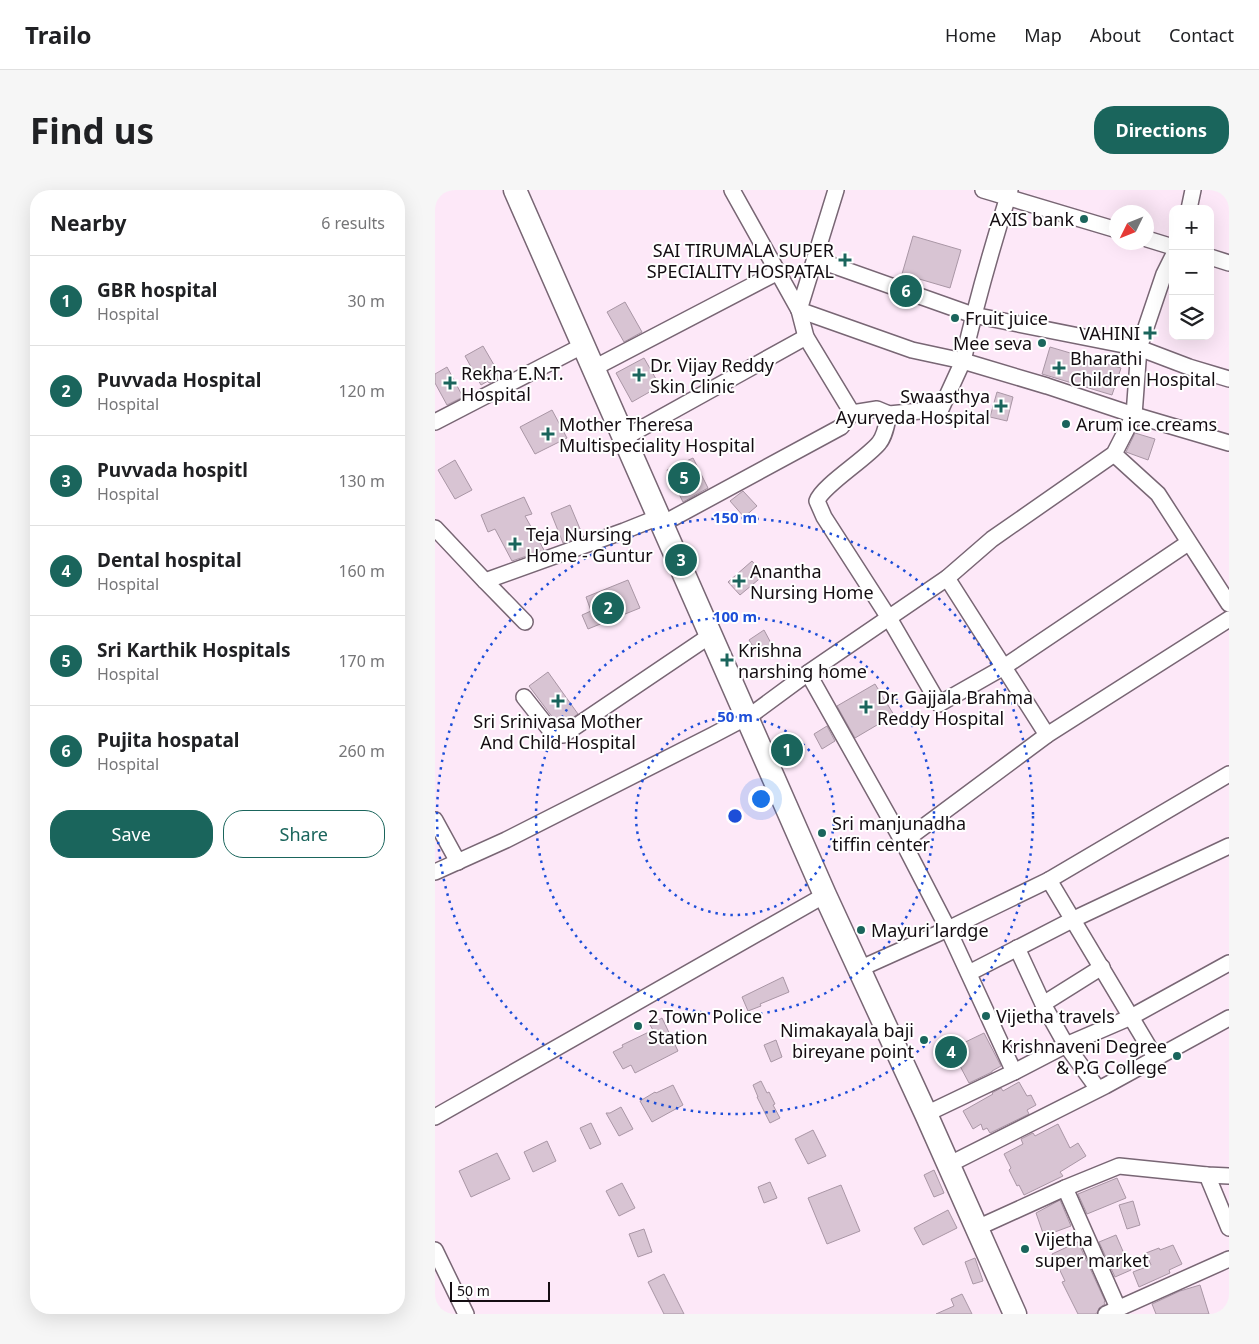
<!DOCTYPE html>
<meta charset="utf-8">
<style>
body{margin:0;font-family:"Noto Sans",sans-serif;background:#f6f6f6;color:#202124}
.controls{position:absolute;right:15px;top:15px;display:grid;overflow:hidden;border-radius:10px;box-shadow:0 5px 20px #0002}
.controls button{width:45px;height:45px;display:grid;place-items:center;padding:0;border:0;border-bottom:1px solid #e0e0e0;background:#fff;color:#202124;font:25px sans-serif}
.compass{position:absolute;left:674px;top:15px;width:45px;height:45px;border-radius:50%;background:#fff;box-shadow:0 5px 20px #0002;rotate:227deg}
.scale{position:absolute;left:15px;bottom:12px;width:100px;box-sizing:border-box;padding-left:5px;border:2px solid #140d12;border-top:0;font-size:14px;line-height:18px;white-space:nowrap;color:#140d12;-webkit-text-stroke:4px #fff;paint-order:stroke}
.you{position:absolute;left:325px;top:608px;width:18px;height:18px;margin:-12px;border:4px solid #fff;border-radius:50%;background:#1a73e8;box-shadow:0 0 0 8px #1a73e833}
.badge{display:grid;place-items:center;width:32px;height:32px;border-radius:50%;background:#1a655c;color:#fff;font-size:16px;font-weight:700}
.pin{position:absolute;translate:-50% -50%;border:2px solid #fff;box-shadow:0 1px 5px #0006}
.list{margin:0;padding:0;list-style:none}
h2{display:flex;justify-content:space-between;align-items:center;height:65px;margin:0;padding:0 20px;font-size:21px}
h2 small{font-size:16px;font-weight:400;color:#757577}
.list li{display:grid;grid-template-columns:32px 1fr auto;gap:15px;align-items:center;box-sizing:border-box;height:90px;padding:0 20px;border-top:1px solid #e0e0e0}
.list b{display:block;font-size:19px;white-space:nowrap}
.list p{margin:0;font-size:16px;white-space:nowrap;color:#757577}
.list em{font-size:16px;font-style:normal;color:#757577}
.actions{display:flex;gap:10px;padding:15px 20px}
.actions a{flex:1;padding:11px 0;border:1px solid #1a655c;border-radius:20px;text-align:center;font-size:18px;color:#1a655c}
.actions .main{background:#1a655c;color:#fff}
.icon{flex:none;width:28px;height:28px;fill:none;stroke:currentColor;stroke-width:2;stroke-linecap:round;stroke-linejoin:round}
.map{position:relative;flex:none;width:794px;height:1124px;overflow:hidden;border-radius:20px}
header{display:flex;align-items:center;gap:30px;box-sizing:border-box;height:70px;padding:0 25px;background:#fff;border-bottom:1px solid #e0e0e0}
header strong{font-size:24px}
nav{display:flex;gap:28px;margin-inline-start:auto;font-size:18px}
.intro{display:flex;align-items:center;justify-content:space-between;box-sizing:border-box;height:120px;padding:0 30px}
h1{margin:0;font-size:35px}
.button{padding:12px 22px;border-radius:20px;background:#1a655c;color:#fff;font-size:18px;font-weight:700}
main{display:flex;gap:30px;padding:0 30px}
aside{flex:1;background:#fff;border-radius:20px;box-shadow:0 5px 20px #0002}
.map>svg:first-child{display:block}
</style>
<header>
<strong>Trailo</strong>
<nav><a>Home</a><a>Map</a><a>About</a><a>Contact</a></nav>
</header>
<div class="intro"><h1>Find us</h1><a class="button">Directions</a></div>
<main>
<aside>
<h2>Nearby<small>6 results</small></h2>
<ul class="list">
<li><span class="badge">1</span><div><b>GBR hospital</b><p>Hospital</p></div><em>30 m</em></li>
<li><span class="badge">2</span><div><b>Puvvada Hospital</b><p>Hospital</p></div><em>120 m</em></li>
<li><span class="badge">3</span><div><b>Puvvada hospitl</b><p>Hospital</p></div><em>130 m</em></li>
<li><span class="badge">4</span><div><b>Dental hospital</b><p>Hospital</p></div><em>160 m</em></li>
<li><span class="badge">5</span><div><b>Sri Karthik Hospitals</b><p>Hospital</p></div><em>170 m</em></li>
<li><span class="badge">6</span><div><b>Pujita hospatal</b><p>Hospital</p></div><em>260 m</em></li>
</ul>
<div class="actions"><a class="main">Save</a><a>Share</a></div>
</aside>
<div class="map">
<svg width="794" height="1124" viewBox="0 0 794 1124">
<rect width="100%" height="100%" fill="#fde8f8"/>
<g fill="#d8c4d3" stroke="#a996a5">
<path d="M 478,46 L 526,60 L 515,98 L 467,84 Z"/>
<path d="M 190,112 L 207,142 L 189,152 L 172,122 Z"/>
<path d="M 48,156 L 66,187 L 54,193 L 53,191 L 46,195 L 30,166 Z"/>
<path d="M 615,157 L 686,178 L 677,205 L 607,184 Z"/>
<path d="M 209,168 L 225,196 L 197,212 L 181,183 Z"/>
<path d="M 12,177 L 28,207 L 12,215 L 0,193 L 0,184 Z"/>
<path d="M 562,202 L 578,207 L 572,231 L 555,227 Z"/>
<path d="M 117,220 L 132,248 L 100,264 L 85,237 Z"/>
<path d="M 700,243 L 720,249 L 713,270 L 691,262 Z"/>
<path d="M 258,268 L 273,298 L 248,312 L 232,280 Z"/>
<path d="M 20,270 L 37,300 L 20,309 L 3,280 Z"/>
<path d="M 308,301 L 322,316 L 309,327 L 295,311 Z"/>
<path d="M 89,307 L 97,324 L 90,326 L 109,360 L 77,371 L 60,339 L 53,342 L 46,325 Z"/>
<path d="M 135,315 L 148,346 L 128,353 L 116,323 Z"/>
<path d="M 317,371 L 329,385 L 305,405 L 293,392 Z"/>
<path d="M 193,390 L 205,418 L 153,439 L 147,425 L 156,421 L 151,407 Z"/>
<path d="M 329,440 L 337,455 L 323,464 L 314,450 Z"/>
<path d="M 113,482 L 143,524 L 125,536 L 124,536 L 94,496 Z"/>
<path d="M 440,494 L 459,525 L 420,548 L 402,516 Z"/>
<path d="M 392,536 L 400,551 L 387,559 L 379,544 Z"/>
<path d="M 348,787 L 354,802 L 325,814 L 326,816 L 313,821 L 307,807 Z"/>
<path d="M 227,828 L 243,861 L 200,883 L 196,875 L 188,879 L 178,862 L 188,857 L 187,855 L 218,840 L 215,835 Z"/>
<path d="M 549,843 L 566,876 L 557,881 L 557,882 L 534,893 L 516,859 Z"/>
<path d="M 341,850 L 347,867 L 336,872 L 329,855 Z"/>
<path d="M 326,891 L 332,903 L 334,902 L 340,914 L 338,915 L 345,928 L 335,933 L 322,907 L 323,907 L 318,895 Z"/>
<path d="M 584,892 L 592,906 L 596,905 L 601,915 L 592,920 L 594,924 L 555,943 L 552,938 L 548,940 L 546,934 L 538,939 L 528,921 L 558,904 L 557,903 L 566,898 L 568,901 Z"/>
<path d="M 238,895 L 248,915 L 217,932 L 205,911 L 220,902 L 221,903 Z"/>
<path d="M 186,917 L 198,939 L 184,946 L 171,923 L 175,923 Z"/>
<path d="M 156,933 L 166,954 L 155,959 L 145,938 Z"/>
<path d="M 623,934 L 635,958 L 643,953 L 651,966 L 625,982 L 628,986 L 589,1005 L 584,995 L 582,996 L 574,980 L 576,978 L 569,964 L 588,954 L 586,949 L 598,943 L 600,946 Z"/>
<path d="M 378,940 L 391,966 L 373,974 L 360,949 Z"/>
<path d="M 112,951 L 121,971 L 98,982 L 89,962 Z"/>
<path d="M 62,963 L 75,989 L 36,1007 L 24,981 Z"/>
<path d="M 499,980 L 509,1003 L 499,1007 L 489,985 Z"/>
<path d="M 682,988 L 691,1008 L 652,1024 L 643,1004 Z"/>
<path d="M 335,992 L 342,1008 L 329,1013 L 323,997 Z"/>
<path d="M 187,993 L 200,1018 L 184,1026 L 171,1001 Z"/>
<path d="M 406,995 L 425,1041 L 392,1054 L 373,1008 Z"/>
<path d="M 625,1010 L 636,1036 L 609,1046 L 601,1023 Z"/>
<path d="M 698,1011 L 705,1035 L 692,1039 L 684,1015 Z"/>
<path d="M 513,1020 L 522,1038 L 488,1055 L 479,1038 Z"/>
<path d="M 209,1039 L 217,1062 L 203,1067 L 194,1044 Z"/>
<path d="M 681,1045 L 696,1080 L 680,1087 L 664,1052 Z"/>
<path d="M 643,1052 L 670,1111 L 669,1112 L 670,1114 L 664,1118 L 662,1123 L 660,1124 L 643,1124 L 627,1092 L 630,1091 L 617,1064 Z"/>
<path d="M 738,1055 L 747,1074 L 734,1080 L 735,1083 L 704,1097 L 698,1082 L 716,1075 L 711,1063 L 724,1058 L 725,1060 Z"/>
<path d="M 540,1068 L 548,1091 L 538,1094 L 530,1072 Z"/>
<path d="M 229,1084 L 249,1124 L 229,1124 L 213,1092 Z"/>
<path d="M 765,1095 L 774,1124 L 721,1124 L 717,1114 L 745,1101 Z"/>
<path d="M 527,1104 L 537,1124 L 501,1124 L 519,1116 L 516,1109 Z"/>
</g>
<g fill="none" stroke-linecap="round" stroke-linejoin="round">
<defs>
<g id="minor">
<path d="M 297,0 L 364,120 L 371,147 L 417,223"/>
<path d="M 548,0 L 682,40"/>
<path d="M 754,19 L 758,0"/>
<path d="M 712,49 L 738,57"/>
<path d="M 738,66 L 729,84 L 704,158 L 754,177 L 794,189"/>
<path d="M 775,67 L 794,73"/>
<path d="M 364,120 L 477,160 L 528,171 C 541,113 557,57 575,0"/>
<path d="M 364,120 L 401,0"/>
<path d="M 159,178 L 343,82"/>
<path d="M 454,224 C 452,233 450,246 444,253 C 431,269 387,296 382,311 L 389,327 L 454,428 L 504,514 L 569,477 L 753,353"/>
<path d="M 0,232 L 149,155"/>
<path d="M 189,248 L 371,147"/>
<path d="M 679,264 L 723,304 L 794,414"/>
<path d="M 227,334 L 406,237 L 417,223 L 442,219 L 454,224 L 506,219 L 528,171 L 612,196 L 699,225 L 794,253"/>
<path d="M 0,338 L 50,391"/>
<path d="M 512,388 L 612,545"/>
<path d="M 90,432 L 50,391 L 189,341 L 224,327"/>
<path d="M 373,483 L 468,652 L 513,739 L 579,882"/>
<path d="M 89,507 L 119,545 L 128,545 L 276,445"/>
<path d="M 0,630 L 23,672"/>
<path d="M 468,652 L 612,545 L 794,429"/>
<path d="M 0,682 L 71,650 L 278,545 L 312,527 L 312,528 L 373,483 L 512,388 L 557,349 L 679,264 L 699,225 L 704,158 L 538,125 L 380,69"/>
<path d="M 614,690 L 721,869"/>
<path d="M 582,758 L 608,814 L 631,855 L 663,899"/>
<path d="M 424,779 L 513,739 L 614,690 L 794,584"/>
<path d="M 534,783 L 639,729 L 794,656"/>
<path d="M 608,814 L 667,777"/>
<path d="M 491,924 L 579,882 L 631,855 L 696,827 L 794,773"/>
<path d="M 0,927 L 390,705"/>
<path d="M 513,975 L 670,896 L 794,828"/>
<path d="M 772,985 L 794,1038"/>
<path d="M 630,998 L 683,1118"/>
<path d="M 542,1038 L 630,998 L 684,976 L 772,985 L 794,986"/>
<path d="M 0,1060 L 31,1124"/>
<path d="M 671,1124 L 794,1069"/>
</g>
<path id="highway" d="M 80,0 L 390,705 L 491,924 L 580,1124"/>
</defs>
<use href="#minor" stroke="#786674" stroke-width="18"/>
<use href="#highway" stroke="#786674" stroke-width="25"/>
<use href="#minor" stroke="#fff" stroke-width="15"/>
<use href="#highway" stroke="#fff" stroke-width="22"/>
</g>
<g fill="none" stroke="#1d4ed8" stroke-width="2.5" stroke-dasharray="2.5 5">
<circle cx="300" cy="626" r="99"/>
<circle cx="300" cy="626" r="199"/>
<circle cx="300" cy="626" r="298"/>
</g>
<g fill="#1a655c" stroke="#fff" stroke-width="2">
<circle cx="649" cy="29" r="5"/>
<path d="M407.5 62.5h5v5h5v5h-5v5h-5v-5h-5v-5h5z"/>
<circle cx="520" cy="128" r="5"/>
<path d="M712.5 135.5h5v5h5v5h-5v5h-5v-5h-5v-5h5z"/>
<circle cx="607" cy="153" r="5"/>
<path d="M621.5 170.5h5v5h5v5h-5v5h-5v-5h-5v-5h5z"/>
<path d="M201.5 177.5h5v5h5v5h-5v5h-5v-5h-5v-5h5z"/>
<path d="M12.5 185.5h5v5h5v5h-5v5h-5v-5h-5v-5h5z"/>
<path d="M563.5 208.5h5v5h5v5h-5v5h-5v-5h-5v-5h5z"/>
<circle cx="631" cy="234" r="5"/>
<path d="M110.5 236.5h5v5h5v5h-5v5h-5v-5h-5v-5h5z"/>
<path d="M77.5 346.5h5v5h5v5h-5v5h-5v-5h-5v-5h5z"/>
<path d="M301.5 383.5h5v5h5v5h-5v5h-5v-5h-5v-5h5z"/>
<path d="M289.5 462.5h5v5h5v5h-5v5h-5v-5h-5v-5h5z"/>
<path d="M120.5 503.5h5v5h5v5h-5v5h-5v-5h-5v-5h5z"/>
<path d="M428.5 509.5h5v5h5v5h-5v5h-5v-5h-5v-5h5z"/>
<circle cx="387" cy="643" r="5"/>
<circle cx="426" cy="740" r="5"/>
<circle cx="551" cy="826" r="5"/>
<circle cx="203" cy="836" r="5"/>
<circle cx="489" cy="850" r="5"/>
<circle cx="742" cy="866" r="5"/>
<circle cx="590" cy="1059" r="5"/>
</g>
<g text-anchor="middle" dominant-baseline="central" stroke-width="4" stroke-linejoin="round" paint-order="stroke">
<g font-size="18" fill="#140d12" stroke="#fff" text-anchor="start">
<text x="639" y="29" text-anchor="end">AXIS bank</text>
<text x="399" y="60" text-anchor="end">SAI TIRUMALA SUPER<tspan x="399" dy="21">SPECIALITY HOSPATAL</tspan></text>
<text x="530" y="128">Fruit juice</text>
<text x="705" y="143" text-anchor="end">VAHINI</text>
<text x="597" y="153" text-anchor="end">Mee seva</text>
<text x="635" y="168">Bharathi<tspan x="635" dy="21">Children Hospital</tspan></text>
<text x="215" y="175">Dr. Vijay Reddy<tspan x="215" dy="21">Skin Clinic</tspan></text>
<text x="26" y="183">Rekha E.N.T.<tspan x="26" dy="21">Hospital</tspan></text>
<text x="555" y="206" text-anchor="end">Swaasthya<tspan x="555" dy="21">Ayurveda Hospital</tspan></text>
<text x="124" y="234">Mother Theresa<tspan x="124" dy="21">Multispeciality Hospital</tspan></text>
<text x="641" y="234">Arum ice creams</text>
<text x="91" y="344">Teja Nursing<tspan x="91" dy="21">Home - Guntur</tspan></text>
<text x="315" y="381">Anantha<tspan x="315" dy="21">Nursing Home</tspan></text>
<text x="303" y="460">Krishna<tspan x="303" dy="21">narshing home</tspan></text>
<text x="442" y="507">Dr. Gajjala Brahma<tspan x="442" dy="21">Reddy Hospital</tspan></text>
<text x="123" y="531" text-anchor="middle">Sri Srinivasa Mother<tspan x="123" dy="21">And Child Hospital</tspan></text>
<text x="397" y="633">Sri manjunadha<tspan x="397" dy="21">tiffin center</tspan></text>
<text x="436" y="740">Mayuri lardge</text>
<text x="213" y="826">2 Town Police<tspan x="213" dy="21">Station</tspan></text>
<text x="561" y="826">Vijetha travels</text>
<text x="479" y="840" text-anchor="end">Nimakayala baji<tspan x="479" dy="21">bireyane point</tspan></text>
<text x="732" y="856" text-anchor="end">Krishnaveni Degree<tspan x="732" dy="21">&amp; P.G College</tspan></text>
<text x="600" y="1049">Vijetha<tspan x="600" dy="21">super market</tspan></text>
</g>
</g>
<circle cx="300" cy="626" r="8" fill="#1d4ed8" stroke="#fff" stroke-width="2.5"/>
<g font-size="15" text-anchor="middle" font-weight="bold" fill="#1d4ed8" stroke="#fff" stroke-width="4" stroke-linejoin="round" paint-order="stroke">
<text x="300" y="333">150 m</text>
<text x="300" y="432">100 m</text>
<text x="300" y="532">50 m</text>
</g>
</svg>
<div class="controls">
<button>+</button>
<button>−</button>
<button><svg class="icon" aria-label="layers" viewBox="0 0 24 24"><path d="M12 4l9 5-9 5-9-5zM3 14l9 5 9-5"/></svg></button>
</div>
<svg class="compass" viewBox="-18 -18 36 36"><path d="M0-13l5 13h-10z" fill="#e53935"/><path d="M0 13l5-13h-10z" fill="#757577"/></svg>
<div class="scale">50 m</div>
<div class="you"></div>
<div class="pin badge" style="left:352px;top:560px">1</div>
<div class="pin badge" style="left:173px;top:418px">2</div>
<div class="pin badge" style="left:246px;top:370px">3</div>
<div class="pin badge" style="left:516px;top:862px">4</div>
<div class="pin badge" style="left:249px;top:288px">5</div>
<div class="pin badge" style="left:471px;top:101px">6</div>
</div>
</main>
